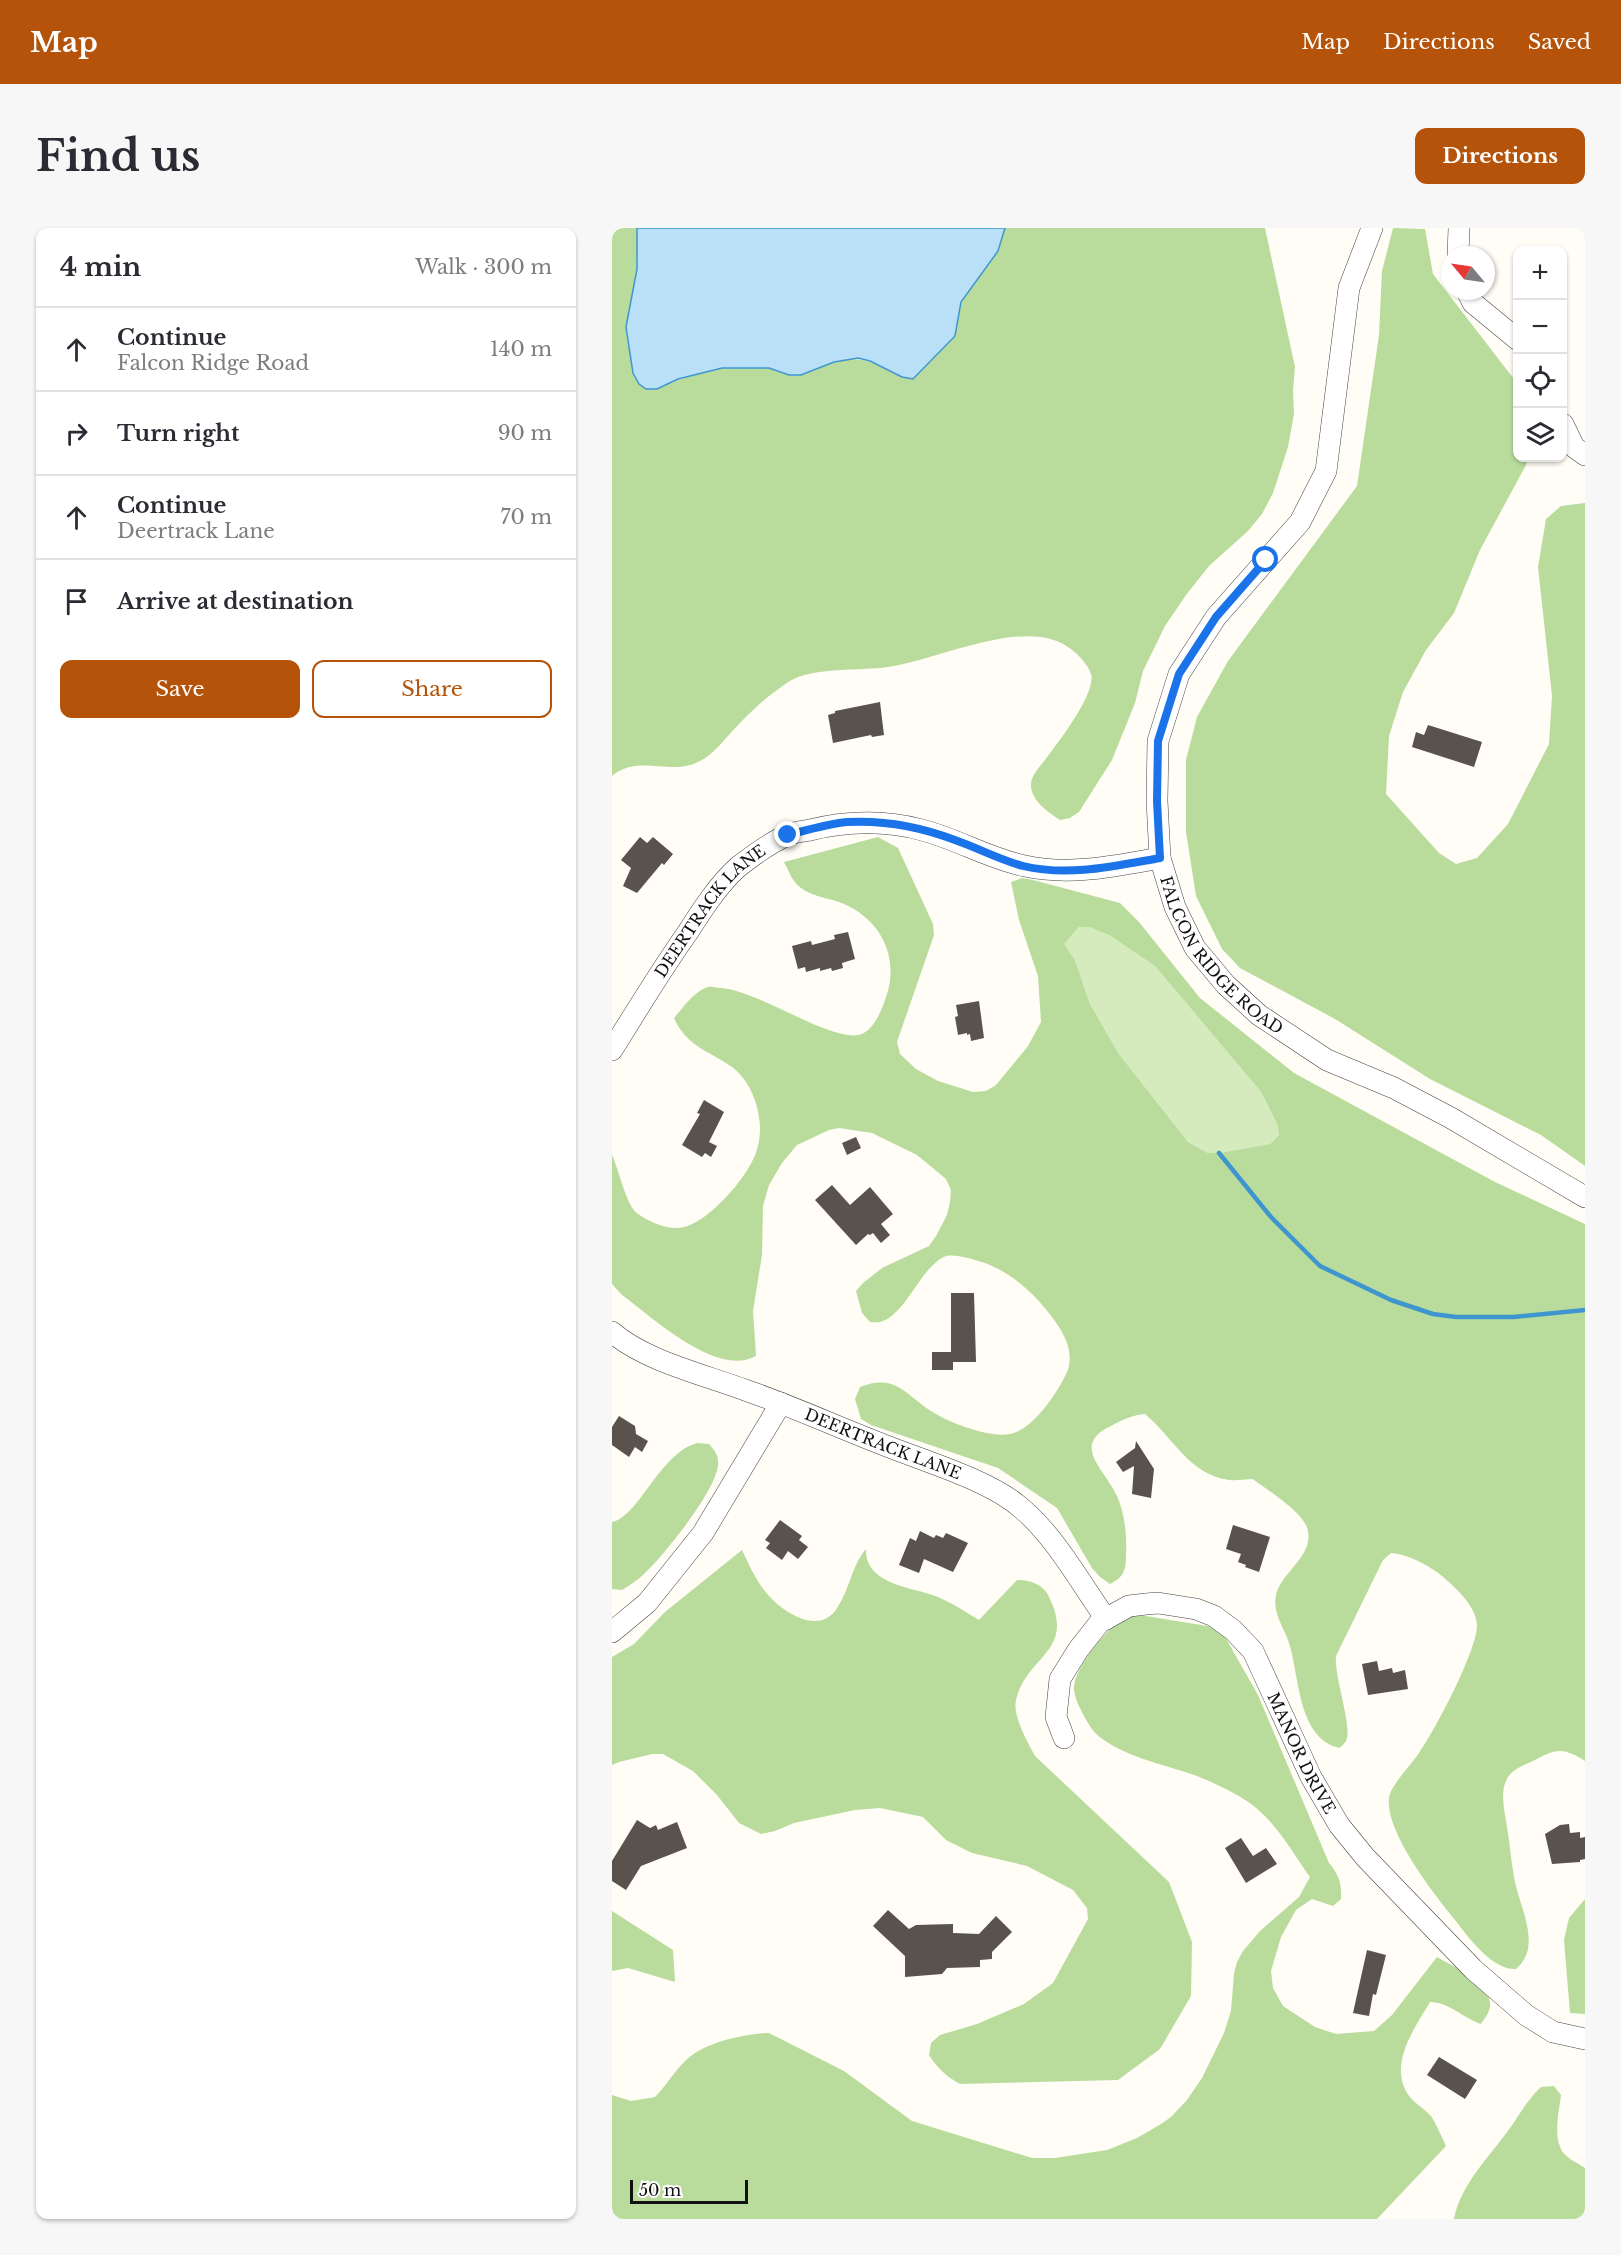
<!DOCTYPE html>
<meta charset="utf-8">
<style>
body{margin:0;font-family:"Libre Baskerville",serif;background:#f7f7f7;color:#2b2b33}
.controls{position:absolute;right:18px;top:18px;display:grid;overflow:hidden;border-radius:12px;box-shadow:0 2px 4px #0004}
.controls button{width:54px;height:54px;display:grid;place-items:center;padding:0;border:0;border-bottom:2px solid #e1e1e2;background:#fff;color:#2b2b33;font:30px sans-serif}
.compass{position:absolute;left:829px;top:18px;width:54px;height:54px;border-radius:50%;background:#fff;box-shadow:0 2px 4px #0004;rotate:299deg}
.scale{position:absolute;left:18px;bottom:15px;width:118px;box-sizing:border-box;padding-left:6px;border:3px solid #111;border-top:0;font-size:16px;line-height:21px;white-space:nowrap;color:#111;-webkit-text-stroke:4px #fff;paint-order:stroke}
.stop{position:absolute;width:18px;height:18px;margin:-14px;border:4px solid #1a73e8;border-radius:50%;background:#fff}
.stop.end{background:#1a73e8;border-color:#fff;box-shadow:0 2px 6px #0008}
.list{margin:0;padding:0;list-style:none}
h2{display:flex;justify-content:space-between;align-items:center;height:78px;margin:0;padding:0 24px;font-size:26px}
h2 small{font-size:20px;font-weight:400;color:#7c7c81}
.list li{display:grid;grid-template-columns:39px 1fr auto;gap:18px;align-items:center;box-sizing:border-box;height:84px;padding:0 24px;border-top:2px solid #e1e1e2}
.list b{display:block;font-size:22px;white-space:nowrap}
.list p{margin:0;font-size:20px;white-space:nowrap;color:#7c7c81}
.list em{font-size:20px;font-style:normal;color:#7c7c81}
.actions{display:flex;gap:12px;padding:18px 24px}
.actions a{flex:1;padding:14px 0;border:2px solid #b45309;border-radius:12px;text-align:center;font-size:21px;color:#b45309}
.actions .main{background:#b45309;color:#fff}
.icon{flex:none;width:33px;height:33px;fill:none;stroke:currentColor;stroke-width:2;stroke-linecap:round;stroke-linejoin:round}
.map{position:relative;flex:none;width:973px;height:1991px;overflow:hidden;border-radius:12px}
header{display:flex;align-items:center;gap:36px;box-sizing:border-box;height:84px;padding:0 30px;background:#b45309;color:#fff}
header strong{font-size:28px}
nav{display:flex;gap:33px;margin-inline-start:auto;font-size:21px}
.intro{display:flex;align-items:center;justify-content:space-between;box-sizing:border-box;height:144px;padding:0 36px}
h1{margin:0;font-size:42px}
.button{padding:15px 27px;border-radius:12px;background:#b45309;color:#fff;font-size:21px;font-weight:700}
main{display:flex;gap:36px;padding:0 36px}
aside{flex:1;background:#fff;border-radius:12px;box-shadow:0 2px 4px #0004}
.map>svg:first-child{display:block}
</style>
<header>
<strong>Map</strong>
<nav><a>Map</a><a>Directions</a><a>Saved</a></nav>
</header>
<div class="intro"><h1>Find us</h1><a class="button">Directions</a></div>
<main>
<aside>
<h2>4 min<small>Walk · 300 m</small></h2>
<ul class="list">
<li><svg class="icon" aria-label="ahead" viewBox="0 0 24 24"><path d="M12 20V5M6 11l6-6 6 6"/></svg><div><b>Continue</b><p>Falcon Ridge Road</p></div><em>140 m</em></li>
<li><svg class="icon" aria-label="right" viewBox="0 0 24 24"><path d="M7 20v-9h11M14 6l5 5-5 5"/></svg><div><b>Turn right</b></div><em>90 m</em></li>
<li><svg class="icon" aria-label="ahead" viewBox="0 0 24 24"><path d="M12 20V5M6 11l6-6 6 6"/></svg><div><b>Continue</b><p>Deertrack Lane</p></div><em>70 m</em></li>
<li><svg class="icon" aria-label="arrive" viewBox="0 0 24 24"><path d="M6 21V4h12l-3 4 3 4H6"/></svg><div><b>Arrive at destination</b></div></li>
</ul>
<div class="actions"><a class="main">Save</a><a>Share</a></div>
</aside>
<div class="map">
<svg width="973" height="1991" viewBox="0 0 973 1991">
<rect width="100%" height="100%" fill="#fffdf5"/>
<path fill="#d5ebbd" d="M 467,699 L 477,699 L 497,707 L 543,738 L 649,864 L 665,896 L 667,907 L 658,916 L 607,925 L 596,925 L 576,914 L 507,826 L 478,776 L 463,732 L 452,716 Z"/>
<g fill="#b9dc9c" fill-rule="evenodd">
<path d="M 0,0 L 25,0 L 25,41 L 14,99 L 21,145 L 45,161 C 77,146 119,133 156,140 C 167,142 175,149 187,147 C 198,146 210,138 221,134 C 250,126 265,136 290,149 L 343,108 L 349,74 L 386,23 L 393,0 L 653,0 L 683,139 L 681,162 L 682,186 L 676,219 L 661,265 L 650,286 L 636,303 L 597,338 L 574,367 L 553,398 L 531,443 L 523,475 L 500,532 L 467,584 L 458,590 L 448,592 C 436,584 421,574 419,559 C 418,548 427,540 433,532 C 445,516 485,465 479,446 C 476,436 464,424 456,419 C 412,388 324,433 276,439 C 247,443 202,439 178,453 C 159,465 141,481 126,497 C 113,510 103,526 86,534 C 58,548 26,526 0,548 Z"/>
<path d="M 781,0 L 813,1 L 821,46 L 905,155 L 906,230 L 916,230 L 914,237 L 868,322 L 842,385 L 814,422 L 791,464 L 777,508 L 774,566 L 827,625 L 844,636 L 865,630 L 896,596 L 937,516 L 940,468 L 926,339 L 934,291 L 949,278 L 973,275 L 973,938 L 929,907 L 818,851 L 723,791 L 628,740 L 610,721 L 584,668 L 574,604 L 574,532 L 585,489 L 616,433 L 745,258 L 767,107 L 770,43 Z"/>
<path d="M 266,609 L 286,620 L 321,696 L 322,707 L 285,814 L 288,826 L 304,841 L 326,853 L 361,864 L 374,863 L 384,857 L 416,818 L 429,794 L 426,748 L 407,692 L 399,654 L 410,650 L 421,652 L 508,675 L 527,694 L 588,770 L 682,845 L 883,954 L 973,996 L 973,1533 C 952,1520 945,1520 923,1532 C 912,1537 898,1542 894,1553 C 888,1566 893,1585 895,1599 C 898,1616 899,1633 902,1649 C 906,1672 920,1698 916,1721 C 914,1730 910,1735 904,1741 C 880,1742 857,1710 843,1692 C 822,1666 773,1604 777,1570 C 778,1558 800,1536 807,1525 C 823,1502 865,1423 865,1397 C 864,1381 850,1366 839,1356 C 824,1341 800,1327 779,1325 L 771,1332 L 724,1428 C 722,1449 741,1499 734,1513 C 732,1516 730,1518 727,1520 C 685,1509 688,1449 677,1415 C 672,1399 660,1385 664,1367 C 669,1344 701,1329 696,1303 C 693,1285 655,1262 641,1251 C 633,1251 624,1253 617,1252 C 576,1246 562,1210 533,1186 C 520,1187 510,1192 499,1198 C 458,1217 493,1241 505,1268 C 513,1286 515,1308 514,1327 C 514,1342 512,1349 498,1356 L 488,1349 L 480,1340 L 445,1280 L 386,1240 L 259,1197 L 249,1191 L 243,1171 L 248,1159 C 286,1144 295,1170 324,1186 C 341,1196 379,1210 398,1206 C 421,1202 446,1164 455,1144 C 463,1124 452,1105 440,1089 C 422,1065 399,1044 370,1034 C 359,1031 345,1026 334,1028 C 328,1030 323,1035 319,1039 C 305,1053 289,1087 271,1093 C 267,1095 262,1094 258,1094 L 250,1085 L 244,1063 L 251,1055 L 270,1040 L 317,1018 L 324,1008 L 335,987 L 338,974 L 339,962 L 334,951 L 305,927 L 260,905 L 227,900 L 217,902 L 185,917 L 170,935 L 157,957 L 151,978 L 150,1027 L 141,1083 L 144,1128 C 105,1150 40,1089 9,1066 L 0,1056 L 0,927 C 7,942 14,977 25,985 C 36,994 58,1003 72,999 C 97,994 139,946 145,921 C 148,912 149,899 147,890 C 145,871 135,850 120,839 C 96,822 75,819 62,790 C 71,780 82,763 96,759 C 99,758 106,760 109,760 C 146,762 223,817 250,806 C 263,800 270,781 274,769 C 288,730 269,692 232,676 C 218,670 201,669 189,660 C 180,654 177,643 172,634 ZM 467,699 L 477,699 L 497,707 L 543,738 L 649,864 L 665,896 L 667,907 L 658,916 L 607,925 L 596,925 L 576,914 L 507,826 L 478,776 L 463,732 L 452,716 Z"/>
<path d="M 85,1215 L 97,1216 C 103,1223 107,1228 106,1237 C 104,1263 52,1327 33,1345 C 26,1352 18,1357 10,1362 L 0,1361 L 0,1294 C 27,1289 47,1226 85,1215 Z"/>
<path d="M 254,1321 C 253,1357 300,1359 326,1369 C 340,1375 354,1384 367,1392 L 405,1352 C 419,1352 433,1357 438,1371 C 463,1424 414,1428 404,1472 C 400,1487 416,1515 423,1528 L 557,1654 L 580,1714 L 579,1768 L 548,1821 L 506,1852 L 348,1856 C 335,1849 325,1840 317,1827 L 319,1815 L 328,1807 L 365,1796 L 412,1776 L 441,1755 L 476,1691 L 475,1680 L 461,1662 L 415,1638 L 360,1625 L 334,1612 L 311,1589 L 268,1580 L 243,1582 L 182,1595 L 163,1603 L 149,1606 L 127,1595 L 105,1567 L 81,1543 L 51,1526 L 40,1526 L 7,1534 L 0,1537 L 0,1429 L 22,1416 L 53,1384 L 130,1322 C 138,1339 146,1357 159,1370 C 174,1386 206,1405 223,1383 C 238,1363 239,1338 254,1321 Z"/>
<path d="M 515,1385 L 608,1400 L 646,1467 L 717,1635 C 727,1647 730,1656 729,1671 L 721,1678 L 700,1671 L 684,1682 L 669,1709 L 659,1743 L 661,1760 L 671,1778 L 703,1799 L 724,1806 L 762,1803 L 780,1787 L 825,1729 C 842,1739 876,1752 878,1775 C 879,1783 873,1790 869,1796 C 851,1790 837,1774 818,1774 C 803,1800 777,1834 795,1865 C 801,1875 812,1880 819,1888 C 825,1897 829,1908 834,1918 L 765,1991 L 0,1991 L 0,1867 L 19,1873 L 43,1869 C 56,1856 65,1838 80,1827 C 97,1814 135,1805 157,1805 L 232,1843 L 300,1893 L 420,1930 L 443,1930 L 495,1922 L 525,1910 L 549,1896 L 559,1889 L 575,1872 L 590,1850 L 612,1805 L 619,1783 L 622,1745 L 625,1734 L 631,1723 L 648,1703 L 687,1669 L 698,1649 C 678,1621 661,1588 630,1570 C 617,1562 600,1554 585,1548 C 555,1537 519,1531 492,1512 C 482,1506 477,1497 472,1488 C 468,1480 463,1471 462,1462 C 460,1440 498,1399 515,1385 Z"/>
<path d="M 973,1671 L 973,1786 L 958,1785 L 952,1712 L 957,1690 Z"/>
<path d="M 0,1683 L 61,1722 L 63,1754 L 16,1740 L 0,1743 Z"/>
<path d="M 942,1858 L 949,1867 C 947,1884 941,1907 950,1923 C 955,1931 966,1935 973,1940 L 973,1991 L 842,1991 C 848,1957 878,1928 898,1900 C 908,1886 916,1871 929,1859 Z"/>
</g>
<path fill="#b9e0f7" stroke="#3f96cf" stroke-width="1.5" d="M 25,0 L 393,0 L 386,23 L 349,74 L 343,108 L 301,151 L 290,149 L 258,133 L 246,130 L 222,134 L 189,147 L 177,147 L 157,140 L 110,140 L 66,151 L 45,161 L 34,161 L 27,156 L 21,145 L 14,99 L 25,41 Z"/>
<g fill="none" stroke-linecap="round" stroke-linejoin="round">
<path stroke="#3f96cf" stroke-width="4.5" d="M 607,925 L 659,989 L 708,1038 L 779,1072 L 821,1086 L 844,1089 L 901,1089 L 973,1082"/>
</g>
<g fill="#5a524d">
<path d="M 268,474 L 272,507 L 260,509 L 259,507 L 221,515 L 216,487 L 223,485 L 223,483 Z"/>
<path d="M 816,497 L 870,514 L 862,539 L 800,519 L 804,504 L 812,507 Z"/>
<path d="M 28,609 L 35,615 L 41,609 L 61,626 L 52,637 L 50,635 L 25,665 L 11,658 L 19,640 L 9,632 Z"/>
<path d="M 236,704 L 243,731 L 230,735 L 231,740 L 220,743 L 219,740 L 208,743 L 208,740 L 194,744 L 193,739 L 186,741 L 180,718 L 199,713 L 200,717 L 223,711 L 222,707 Z"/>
<path d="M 367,773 L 372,810 L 359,813 L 358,806 L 355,807 L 355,805 L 346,807 L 343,789 L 346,788 L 344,777 Z"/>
<path d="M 92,872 L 112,884 L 97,914 L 105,918 L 99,929 L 93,925 L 90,929 L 70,917 L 88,886 L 85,885 Z"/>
<path d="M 244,909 L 249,920 L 235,927 L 230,915 Z"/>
<path d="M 220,957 L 238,977 L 258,959 L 281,986 L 269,996 L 278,1007 L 269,1015 L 261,1005 L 258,1007 L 256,1006 L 244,1017 L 203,972 Z"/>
<path d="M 339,1065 L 362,1065 L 364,1134 L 341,1134 L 341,1142 L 320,1142 L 320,1124 L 339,1124 Z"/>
<path d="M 7,1188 L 23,1198 L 24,1206 L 36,1213 L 30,1224 L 23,1219 L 17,1229 L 0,1217 L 0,1199 Z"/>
<path d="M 524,1213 L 542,1241 L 539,1270 L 520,1266 L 522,1238 L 511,1244 L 504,1234 L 523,1220 Z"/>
<path d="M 168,1292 L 190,1308 L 187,1312 L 196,1319 L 186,1331 L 176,1323 L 170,1332 L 154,1320 L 158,1315 L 153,1312 Z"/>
<path d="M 621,1297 L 658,1309 L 647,1344 L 633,1339 L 634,1337 L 626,1334 L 629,1326 L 614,1321 Z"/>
<path d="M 308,1303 L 322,1310 L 324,1307 L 331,1310 L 334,1305 L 356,1315 L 341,1344 L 312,1331 L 307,1345 L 287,1337 L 298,1310 L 304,1313 Z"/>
<path d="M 765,1433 L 767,1443 L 780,1440 L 781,1445 L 793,1442 L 796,1461 L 756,1467 L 750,1436 Z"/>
<path d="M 25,1592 L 38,1600 L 44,1597 L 46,1602 L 65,1594 L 75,1620 L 29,1638 L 14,1662 L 0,1653 L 0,1633 Z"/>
<path d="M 957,1596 L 958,1605 L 968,1604 L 968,1610 L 973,1609 L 973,1631 L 968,1632 L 968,1634 L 940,1636 L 933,1606 L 948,1597 Z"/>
<path d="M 629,1610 L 641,1628 L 654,1620 L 665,1636 L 634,1655 L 613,1620 Z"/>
<path d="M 276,1682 L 297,1701 L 304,1697 L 341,1696 L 341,1705 L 367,1706 L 384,1688 L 400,1704 L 380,1724 L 380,1731 L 368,1732 L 368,1739 L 335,1740 L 330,1746 L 293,1749 L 293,1728 L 261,1698 Z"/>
<path d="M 755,1722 L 774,1727 L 764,1767 L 761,1766 L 757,1788 L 741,1785 Z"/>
<path d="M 827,1829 L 865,1852 L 853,1871 L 815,1847 Z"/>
</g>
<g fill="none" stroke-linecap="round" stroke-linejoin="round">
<defs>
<g id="minor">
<path id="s1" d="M 760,0 L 737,60 L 714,243 L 688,294 L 604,389 L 567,446 L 546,513 L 545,573 L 548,630 L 563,679 L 583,720 L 614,757 L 647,787 L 715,832 L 782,860 L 839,890 L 973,969"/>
<path d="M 846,27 L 847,0"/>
<path d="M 855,63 L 861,75 L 906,112"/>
<path d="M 951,196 L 962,219 L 973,227"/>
<path id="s2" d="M 0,822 C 25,782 49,742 76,704 C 90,682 106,657 126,639 C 140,628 159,614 176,607 C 182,604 191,603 198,602 C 235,593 273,592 310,602 C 345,611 378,631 413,638 C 459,648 503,638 548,630"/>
<path id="s3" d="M 0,1104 C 31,1132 93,1147 133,1162 C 180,1178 225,1199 272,1217 C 312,1233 377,1252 408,1279 C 444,1309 467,1353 494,1391"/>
<path d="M 0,1404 L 35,1375 L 91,1305 L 169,1175"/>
<path id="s4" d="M 452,1510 L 444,1489 L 448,1451 L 466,1422 L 488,1394 L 517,1378 L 534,1376 L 546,1375 L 584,1381 L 602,1388 L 621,1402 L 641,1423 L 699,1549 L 727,1597 L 753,1629 L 861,1741 L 914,1787 L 941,1804 L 973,1811"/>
</g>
</defs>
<use href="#minor" stroke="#444" stroke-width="22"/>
<use href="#minor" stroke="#fff" stroke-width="21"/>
</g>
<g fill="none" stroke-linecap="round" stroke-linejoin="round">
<path stroke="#1a73e8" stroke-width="8" d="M 176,607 C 195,602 215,596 235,594 C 271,592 309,599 343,612 C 366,620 388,632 411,638 C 457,649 503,638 548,630 L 545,573 L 546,513 L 567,446 L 604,389 L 654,332"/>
</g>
<g text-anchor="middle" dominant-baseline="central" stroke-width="6" stroke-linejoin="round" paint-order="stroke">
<g font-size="16" fill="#111" stroke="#fff">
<text stroke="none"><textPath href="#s2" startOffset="171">DEERTRACK LANE</textPath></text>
<text stroke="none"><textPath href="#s1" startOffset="806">FALCON RIDGE ROAD</textPath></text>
<text stroke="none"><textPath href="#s3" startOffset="294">DEERTRACK LANE</textPath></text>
<text stroke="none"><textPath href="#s4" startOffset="416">MANOR DRIVE</textPath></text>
</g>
</g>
</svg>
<div class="controls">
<button>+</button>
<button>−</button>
<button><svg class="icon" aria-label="locate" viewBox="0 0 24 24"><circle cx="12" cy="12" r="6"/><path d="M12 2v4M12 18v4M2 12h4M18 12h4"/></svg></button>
<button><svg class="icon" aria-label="layers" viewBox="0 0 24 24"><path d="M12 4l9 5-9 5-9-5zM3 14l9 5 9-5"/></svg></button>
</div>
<svg class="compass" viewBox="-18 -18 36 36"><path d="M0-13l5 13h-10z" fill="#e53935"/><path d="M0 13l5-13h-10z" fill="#7c7c81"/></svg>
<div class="scale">50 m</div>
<div class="stop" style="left:654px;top:332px"></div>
<div class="stop end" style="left:176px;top:607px"></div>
</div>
</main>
